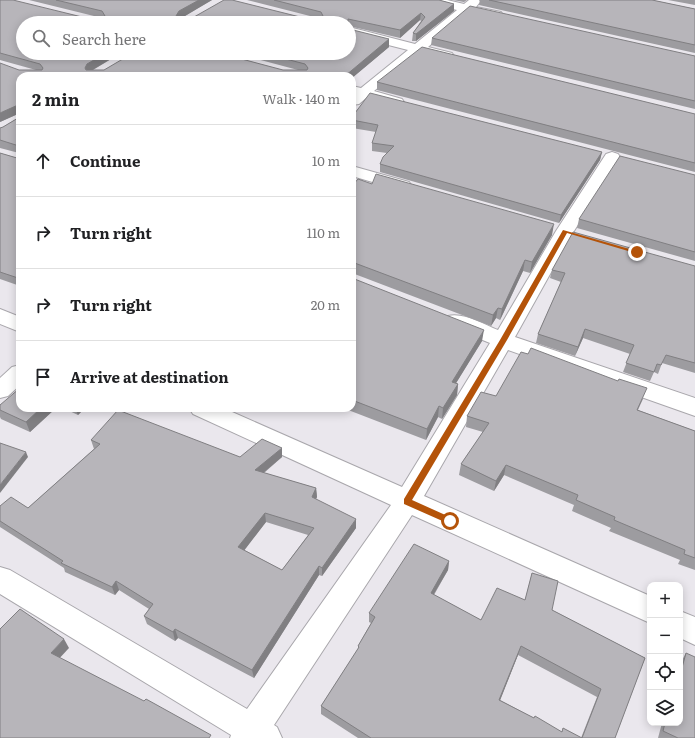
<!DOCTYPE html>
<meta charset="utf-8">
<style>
body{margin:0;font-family:Literata,serif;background:#f2f2f2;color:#202124}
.controls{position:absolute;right:12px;bottom:12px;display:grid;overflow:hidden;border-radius:8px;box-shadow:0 2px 10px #0003}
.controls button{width:36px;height:36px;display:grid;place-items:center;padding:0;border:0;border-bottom:1px solid #e0e0e0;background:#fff;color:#202124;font:20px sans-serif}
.stop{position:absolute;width:12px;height:12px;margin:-9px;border:3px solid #b45309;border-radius:50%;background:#fff}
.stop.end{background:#b45309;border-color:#fff;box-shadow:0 1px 4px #0008}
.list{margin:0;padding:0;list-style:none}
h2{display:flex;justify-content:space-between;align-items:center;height:52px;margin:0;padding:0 16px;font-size:17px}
h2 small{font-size:13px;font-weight:400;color:#757577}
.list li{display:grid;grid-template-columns:26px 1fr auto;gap:12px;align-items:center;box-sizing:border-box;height:72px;padding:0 16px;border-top:1px solid #e0e0e0}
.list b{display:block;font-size:15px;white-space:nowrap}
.list em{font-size:13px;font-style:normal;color:#757577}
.icon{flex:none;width:22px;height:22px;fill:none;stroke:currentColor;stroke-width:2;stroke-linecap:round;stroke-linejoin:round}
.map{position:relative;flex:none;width:695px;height:738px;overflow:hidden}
.search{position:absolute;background:#fff;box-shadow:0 2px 10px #0003;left:16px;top:16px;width:340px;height:44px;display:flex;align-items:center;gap:10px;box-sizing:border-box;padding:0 14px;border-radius:22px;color:#757577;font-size:15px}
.panel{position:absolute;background:#fff;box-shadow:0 2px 10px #0003;left:16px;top:72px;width:340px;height:340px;border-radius:12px}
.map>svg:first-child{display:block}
</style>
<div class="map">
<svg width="695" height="738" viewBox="0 0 695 738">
<rect width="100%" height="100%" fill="#eae7ed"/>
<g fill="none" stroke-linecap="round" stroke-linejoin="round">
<defs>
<g id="minor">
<path d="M 425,0 L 447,0 L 464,4 L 469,0 L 479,0 L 480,2 L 476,7 L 501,12 L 503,15 L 501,18 L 497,19 L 469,12 L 428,47 L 452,53 L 454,56 L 452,59 L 447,60 L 420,53 L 374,91 L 402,99 L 404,102 L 402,105 L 397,106 L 366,98 L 359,104 L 352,105 L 352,86 L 361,88 L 408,50 L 349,35 L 349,27 L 415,44 L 457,10 L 427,3 Z"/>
<path d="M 612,152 L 618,154 L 620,157 L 574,231 L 515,337 L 695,398 L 695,416 L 508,350 L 424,496 L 650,596 L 650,623 L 412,515 L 274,725 L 277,727 L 282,738 L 230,738 L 231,735 L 0,594 L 0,567 L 10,570 L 247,709 L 391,505 L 193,414 L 189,408 L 223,408 L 402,487 L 490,343 L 448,326 L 445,321 L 448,316 C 463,312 483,324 498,330 L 556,231 L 606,154 Z"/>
<path d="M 352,166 L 409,182 L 412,186 L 409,190 L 403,191 L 352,176 Z"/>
<path d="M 0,309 L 20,317 L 20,332 L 0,324 Z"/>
<path d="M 20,365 L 20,385 L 8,396 L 0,398 L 0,378 L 12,367 Z"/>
<path d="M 680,611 L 695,617 L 695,645 L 680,638 Z"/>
</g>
</defs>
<use href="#minor" stroke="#a9a7ac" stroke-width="2"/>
<use href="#minor" fill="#fff" fill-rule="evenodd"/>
</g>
<g fill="#9d9ca0" fill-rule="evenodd">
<path d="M 0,0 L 82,17 L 98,17 L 29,0 L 212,0 L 183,17 L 314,17 L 247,0 L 439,0 L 454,4 L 454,11 L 416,41 L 412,41 L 413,33 L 421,21 L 420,20 L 400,38 L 349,26 L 349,23 L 23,23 L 23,53 L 121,53 L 93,70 L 298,70 L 235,53 L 349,53 L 389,39 L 389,47 L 352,78 L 352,76 L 20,76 L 20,286 L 0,279 L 0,153 L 17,158 L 19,157 L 19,153 L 0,148 L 0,128 L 3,127 L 18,118 L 18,114 L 0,122 L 19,70 L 36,70 L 0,60 Z"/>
<path d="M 453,0 L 467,0 L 464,2 Z"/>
<path d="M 480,0 L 652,0 L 695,9 L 695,53 L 479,5 Z"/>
<path d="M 668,0 L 695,0 L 695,5 Z"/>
<path d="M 432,38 L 695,56 L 695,109 L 431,45 Z"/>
<path d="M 377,82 L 695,114 L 695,172 L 377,90 Z"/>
<path d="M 352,117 L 602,152 L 600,160 L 559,223 L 380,172 L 380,164 L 387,153 L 372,151 L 372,143 L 376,132 L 352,128 Z"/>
<path d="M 695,175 L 695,261 L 577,228 L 579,219 Z"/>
<path d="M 352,186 L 552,235 L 530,273 L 523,271 L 500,320 L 496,318 L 491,326 L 352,273 Z"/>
<path d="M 695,266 L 695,373 L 662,363 L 658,374 L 654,372 L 650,381 L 623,372 L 630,354 L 583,338 L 575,356 L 536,343 L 538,334 L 561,282 L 550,278 L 552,270 Z"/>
<path d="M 352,278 L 482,341 L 456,383 L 458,384 L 457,395 L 442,419 L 438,417 L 426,440 L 343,408 L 352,408 Z"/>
<path d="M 496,396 L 643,399 L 638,410 L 695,431 L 695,570 L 678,564 L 680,560 L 609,531 L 611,528 L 572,511 L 574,505 L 504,475 L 494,491 L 459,475 L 461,464 L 483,432 L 466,427 L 467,416 Z"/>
<path d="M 0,405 L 20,408 L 56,408 L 30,432 L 1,419 L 0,417 Z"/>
<path d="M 63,408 L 85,408 L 78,415 Z"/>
<path d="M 91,440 L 240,457 L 282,448 L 282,457 L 264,473 L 316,488 L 317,497 L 316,499 L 356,528 L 322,576 L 319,575 L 254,678 L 178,638 L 175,641 L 147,624 L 144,616 L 149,609 L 119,590 L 115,595 L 65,572 L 64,568 L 0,527 L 0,506 L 28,508 L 94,449 ZM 266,522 L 308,535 L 282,570 L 244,550 Z"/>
<path d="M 449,561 L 448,570 L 434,595 L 481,620 L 525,600 L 532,573 L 552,610 L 645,658 L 615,738 L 358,738 L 321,714 L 321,706 L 358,649 L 358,646 L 371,623 L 369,622 L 369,613 ZM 518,655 L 597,697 L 581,738 L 563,728 L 562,732 L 534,718 L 500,700 Z"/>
<path d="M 686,653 L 695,738 L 658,738 L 662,723 L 680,723 L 680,665 L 681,662 Z"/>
</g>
<g fill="#807f82">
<path d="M 199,0 L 212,0 L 180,19 L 176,16 L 179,11 Z"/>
<path d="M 454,4 L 454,11 L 416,41 L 416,34 Z"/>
<path d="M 421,13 L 420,20 L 400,38 L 400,30 Z"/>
<path d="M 389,39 L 389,47 L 352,78 L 352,76 L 345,76 Z"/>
<path d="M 106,53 L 121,53 L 89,72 L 85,68 L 87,64 Z"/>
<path d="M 18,105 L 20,113 L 0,122 L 0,113 Z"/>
<path d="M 602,152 L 600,160 L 559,223 L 561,215 Z"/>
<path d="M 554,224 L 552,235 L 530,273 L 532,262 Z"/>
<path d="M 525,260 L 523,271 L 500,320 L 502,309 Z"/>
<path d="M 498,308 L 496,318 L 491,326 L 493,315 Z"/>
<path d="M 585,329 L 583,338 L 575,356 L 578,347 Z"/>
<path d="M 484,330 L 482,341 L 450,393 L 452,382 Z"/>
<path d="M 458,384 L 457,395 L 442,419 L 443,408 Z"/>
<path d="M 439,406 L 438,417 L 426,440 L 427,429 Z"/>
<path d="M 41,408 L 56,408 L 30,432 L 26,422 Z"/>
<path d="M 75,408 L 85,408 L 78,415 Z"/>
<path d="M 282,448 L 282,457 L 256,479 L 255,470 Z"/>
<path d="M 26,452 L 28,457 L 0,493 L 0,485 Z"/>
<path d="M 506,465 L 504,475 L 494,491 L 496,481 Z"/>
<path d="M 316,488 L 317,497 L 312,506 L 312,497 Z"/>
<path d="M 265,513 L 266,522 L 240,556 L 238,547 Z"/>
<path d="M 356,519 L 356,528 L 322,576 L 322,568 Z"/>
<path d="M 449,561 L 448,570 L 429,602 L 431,593 Z"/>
<path d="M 319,566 L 319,575 L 254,678 L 252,670 Z"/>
<path d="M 116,581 L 119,590 L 115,595 L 112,587 Z"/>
<path d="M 175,629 L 178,638 L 175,641 L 173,632 Z"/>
<path d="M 64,639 L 69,648 L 56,662 L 51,653 Z"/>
<path d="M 521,646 L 518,655 L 497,708 L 499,700 Z"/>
</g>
<g fill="#b7b5ba" stroke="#807f82" fill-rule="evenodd">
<path d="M 0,0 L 13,0 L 82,17 L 103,17 L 105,16 L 102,11 L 56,0 L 199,0 L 179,11 L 176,16 L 178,17 L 194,17 L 224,0 L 232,0 L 300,17 L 322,17 L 323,16 L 321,12 L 274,0 L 439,0 L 454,4 L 416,34 L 413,33 L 425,17 L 421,13 L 400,30 L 348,19 L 348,23 L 23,23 L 23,53 L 106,53 L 87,64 L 85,68 L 86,70 L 104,70 L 133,53 L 219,53 L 283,70 L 307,70 L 308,68 L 305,64 L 263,53 L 349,53 L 349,29 L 389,39 L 345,76 L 20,76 L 20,277 L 18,278 L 0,272 L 0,153 L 17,158 L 19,157 L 19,146 L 0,140 L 0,128 L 3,127 L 18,118 L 18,105 L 0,113 L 0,63 L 19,70 L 42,70 L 43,68 L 40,64 L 0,53 Z"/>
<path d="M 489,0 L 652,0 L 695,9 L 695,45 Z"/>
<path d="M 470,6 L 695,56 L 695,101 L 432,38 Z"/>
<path d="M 422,47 L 695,114 L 695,163 L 377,82 Z"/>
<path d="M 370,93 L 602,152 L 561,215 L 380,164 L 383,157 L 394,146 L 372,143 L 378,125 L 352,120 L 352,117 Z"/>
<path d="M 620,156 L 695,175 L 695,252 L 579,219 Z"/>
<path d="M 376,174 L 554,224 L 532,262 L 525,260 L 502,309 L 498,308 L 493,315 L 352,262 L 352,186 L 358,179 L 372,184 Z"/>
<path d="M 573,232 L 695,266 L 695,363 L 666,355 L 661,365 L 657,364 L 654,372 L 626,363 L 634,345 L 585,329 L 578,347 L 538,334 L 565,273 L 552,270 Z"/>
<path d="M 352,278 L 484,330 L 452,382 L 458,384 L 443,408 L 439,406 L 427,429 L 352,400 Z"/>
<path d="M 531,348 L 618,381 L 619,379 L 647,388 L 637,410 L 695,431 L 695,558 L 684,554 L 685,550 L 614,520 L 615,517 L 576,500 L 578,495 L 506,465 L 496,481 L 461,464 L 489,423 L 467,416 L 481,392 L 496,396 L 521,352 L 528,354 Z"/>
<path d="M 20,388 L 20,408 L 41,408 L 26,422 L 0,410 L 0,405 Z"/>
<path d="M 118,410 L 240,457 L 262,439 L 282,448 L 255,470 L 316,488 L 312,497 L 356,519 L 322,568 L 319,566 L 252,670 L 175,629 L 173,632 L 144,616 L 153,604 L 116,581 L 112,587 L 61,563 L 63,561 L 0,521 L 0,506 L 11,497 L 28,508 L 100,444 L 91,440 ZM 265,513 L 314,528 L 282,570 L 238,547 Z"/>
<path d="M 0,443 L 26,452 L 0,485 Z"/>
<path d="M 414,544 L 449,561 L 431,593 L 481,620 L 497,588 L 525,600 L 532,573 L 558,581 L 552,610 L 645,658 L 615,738 L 582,738 L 601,689 L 521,646 L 499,700 L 534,718 L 535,716 L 562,732 L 563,728 L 582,738 L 371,738 L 321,706 L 359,647 L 358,646 L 375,617 L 369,613 Z"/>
<path d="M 20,609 L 64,639 L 51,653 L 144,701 L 146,699 L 211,735 L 209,738 L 0,738 L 0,629 Z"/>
<path d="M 686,653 L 695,657 L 695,738 L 678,738 L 663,731 L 665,723 L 680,723 L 680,675 Z"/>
</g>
<path fill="#b45309" d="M 563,230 L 640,252 L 635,253 L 567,233 L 507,340 L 412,500 L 452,518 L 452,523 L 447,523 L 404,504 L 404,499 L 500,340 Z"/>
</svg>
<div class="controls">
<button>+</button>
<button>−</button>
<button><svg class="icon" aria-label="locate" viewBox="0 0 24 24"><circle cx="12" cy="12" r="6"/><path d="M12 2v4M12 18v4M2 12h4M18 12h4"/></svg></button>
<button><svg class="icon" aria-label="layers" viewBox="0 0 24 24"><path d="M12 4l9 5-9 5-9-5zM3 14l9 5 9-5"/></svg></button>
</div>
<div class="stop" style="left:450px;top:521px"></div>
<div class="stop end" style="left:637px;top:252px"></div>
<div class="search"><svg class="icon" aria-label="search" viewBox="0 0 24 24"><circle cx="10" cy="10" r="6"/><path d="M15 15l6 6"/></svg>Search here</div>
<section class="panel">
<h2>2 min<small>Walk · 140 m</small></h2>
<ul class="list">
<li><svg class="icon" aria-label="ahead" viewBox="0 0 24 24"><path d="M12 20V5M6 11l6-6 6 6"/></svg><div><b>Continue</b></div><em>10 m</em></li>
<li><svg class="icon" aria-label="right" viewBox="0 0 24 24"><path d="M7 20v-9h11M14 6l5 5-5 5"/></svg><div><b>Turn right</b></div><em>110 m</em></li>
<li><svg class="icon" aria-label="right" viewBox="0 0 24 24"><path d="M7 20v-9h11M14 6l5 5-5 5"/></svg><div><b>Turn right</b></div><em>20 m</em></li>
<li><svg class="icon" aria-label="arrive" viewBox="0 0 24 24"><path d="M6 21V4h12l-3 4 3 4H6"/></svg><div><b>Arrive at destination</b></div></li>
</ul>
</section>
</div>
